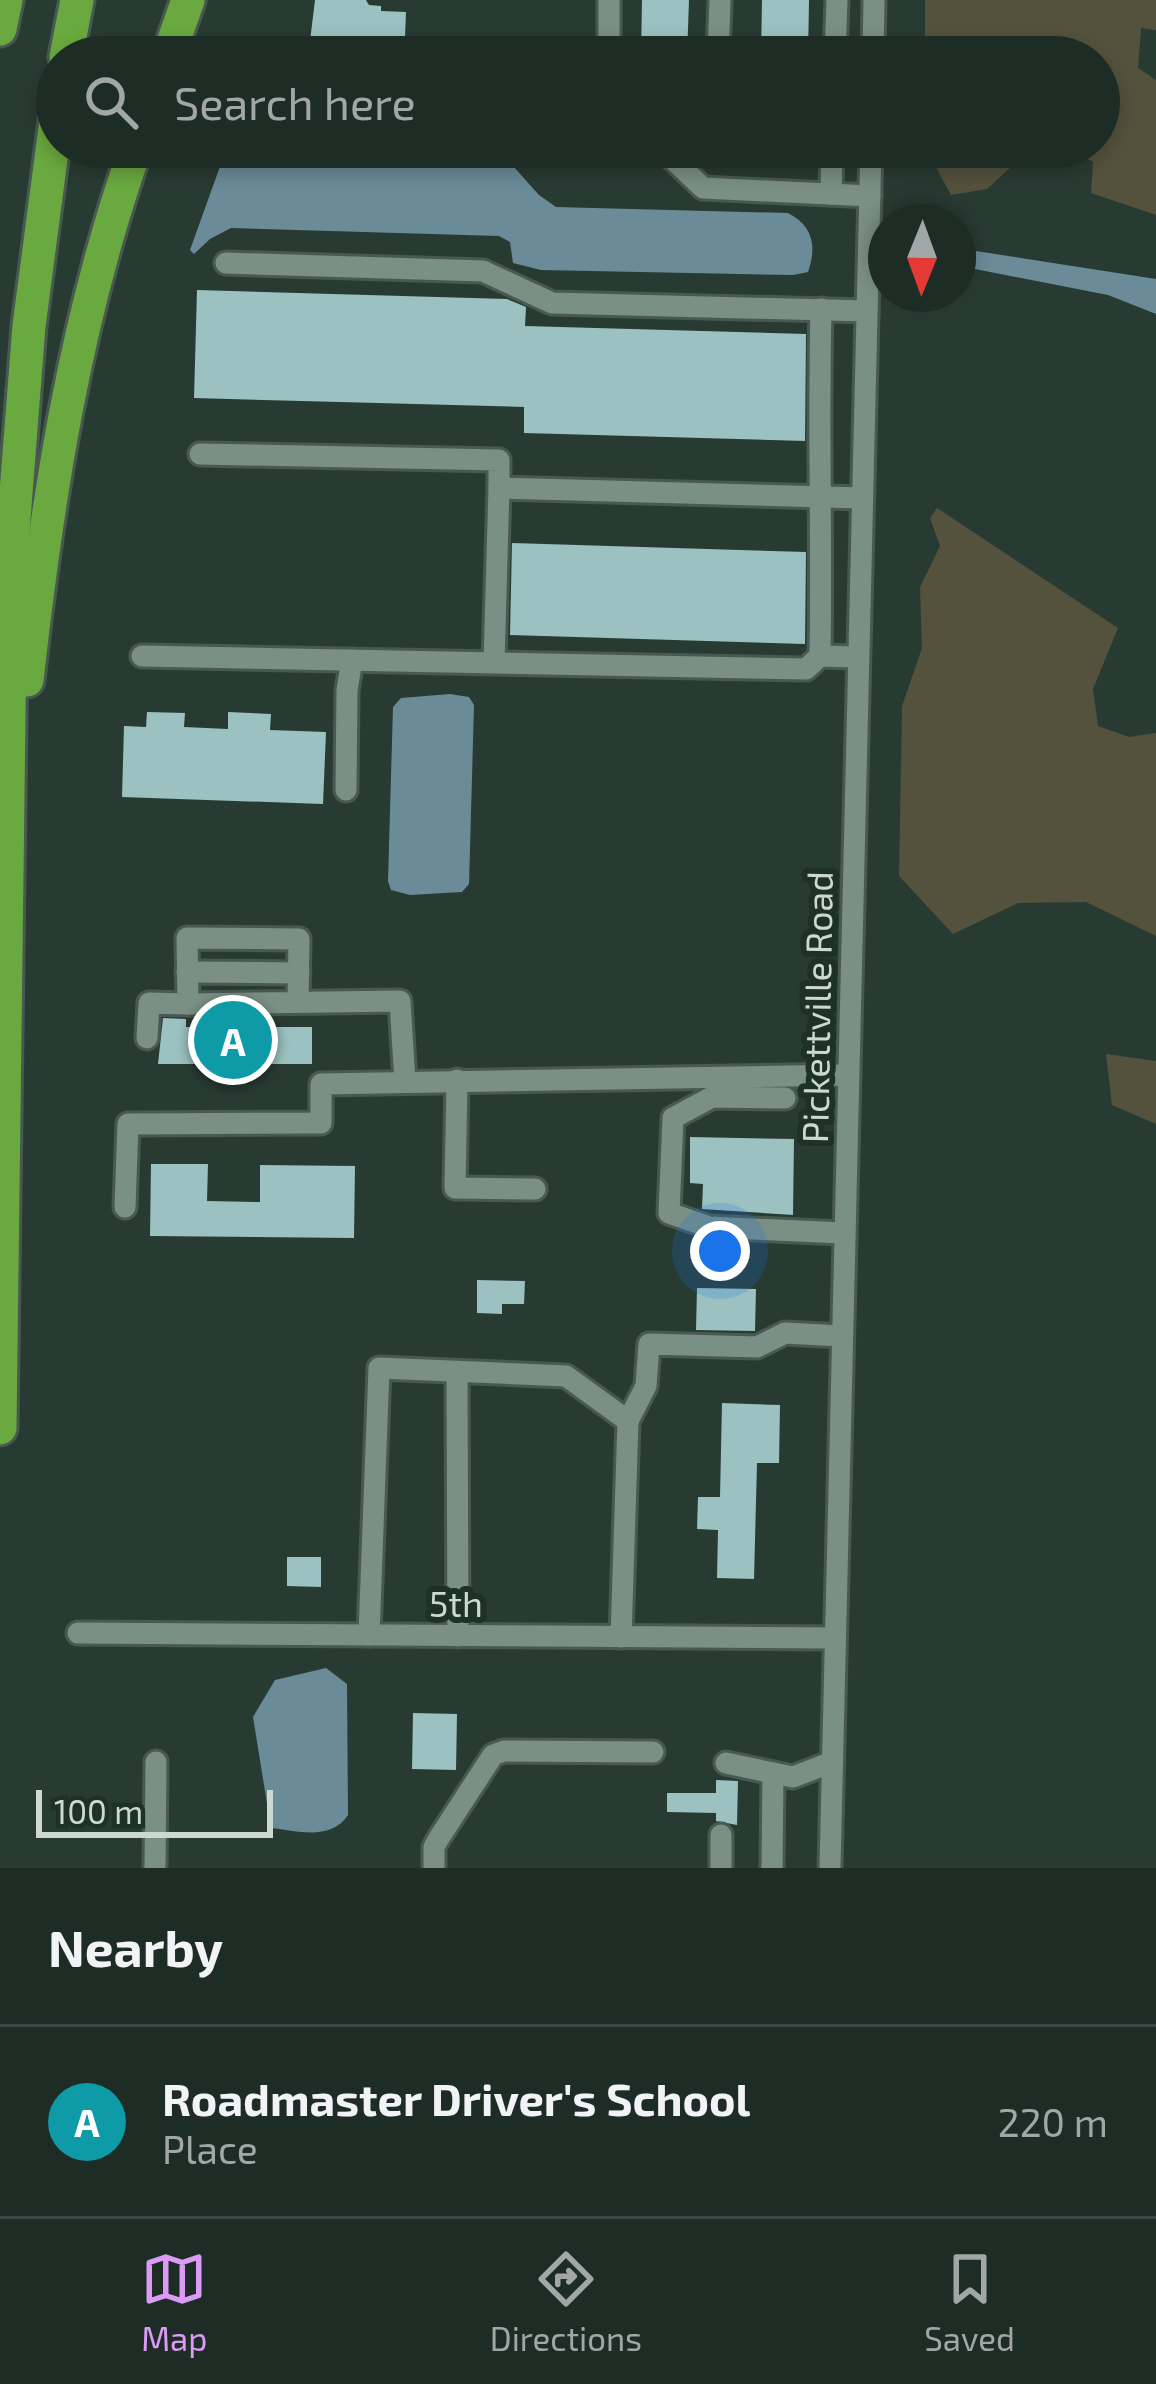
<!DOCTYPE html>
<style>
body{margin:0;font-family:"Exo 2",sans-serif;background:#2b3832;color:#f1f3f6}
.compass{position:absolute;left:868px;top:204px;width:108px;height:108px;border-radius:50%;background:#1e2c26;box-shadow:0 6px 18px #0003;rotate:181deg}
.scale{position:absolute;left:36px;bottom:30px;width:237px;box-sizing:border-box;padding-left:12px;border:6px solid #cdd8d2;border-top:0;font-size:33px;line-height:42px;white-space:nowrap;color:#cdd8d2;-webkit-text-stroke:9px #1e3129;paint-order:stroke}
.you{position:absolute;left:720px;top:1251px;width:42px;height:42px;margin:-30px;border:9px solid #fff;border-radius:50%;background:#1a73e8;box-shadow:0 0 0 18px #1a73e833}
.badge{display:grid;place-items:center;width:78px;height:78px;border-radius:50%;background:#da9af6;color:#fff;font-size:39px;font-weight:700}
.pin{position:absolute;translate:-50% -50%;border:6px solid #fff;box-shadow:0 3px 12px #0006}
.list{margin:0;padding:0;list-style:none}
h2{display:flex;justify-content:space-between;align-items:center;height:156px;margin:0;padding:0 48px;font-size:51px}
h2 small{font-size:39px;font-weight:400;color:#a1a7a7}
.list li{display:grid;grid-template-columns:78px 1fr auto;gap:36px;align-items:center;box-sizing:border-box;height:192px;padding:0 48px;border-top:3px solid #3c4843}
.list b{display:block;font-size:45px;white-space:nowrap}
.list p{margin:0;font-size:39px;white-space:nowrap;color:#a1a7a7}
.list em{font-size:39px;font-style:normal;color:#a1a7a7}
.icon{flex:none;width:66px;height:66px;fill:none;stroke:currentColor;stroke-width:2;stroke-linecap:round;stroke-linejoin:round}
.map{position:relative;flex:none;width:1156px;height:1868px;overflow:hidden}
.search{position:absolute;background:#1e2c26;box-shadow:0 6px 18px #0003;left:36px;right:36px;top:36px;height:132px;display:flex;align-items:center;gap:30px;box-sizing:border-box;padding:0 42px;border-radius:66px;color:#a1a7a7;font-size:45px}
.sheet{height:348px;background:#1e2c26}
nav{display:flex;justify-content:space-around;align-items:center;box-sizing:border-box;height:168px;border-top:3px solid #3c4843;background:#1e2c26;font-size:33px;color:#a1a7a7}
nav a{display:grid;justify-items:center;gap:6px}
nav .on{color:#da9af6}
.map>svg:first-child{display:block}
</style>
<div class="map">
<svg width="1156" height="1868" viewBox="0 0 1156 1868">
<rect width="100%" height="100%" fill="#283b33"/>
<g fill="#54523d">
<path d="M 925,0 L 1156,0 L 1156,30 L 1141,28 L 1138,68 L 1156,80 L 1156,215 L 1091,193 L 1093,162 L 1068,147 L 1099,147 L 1099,57 L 925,57 Z"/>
<path d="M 925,147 L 1008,147 L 1012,166 L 987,189 L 951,195 Z"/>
<path d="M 937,508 L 1118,628 L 1093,689 L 1098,726 L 1129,737 L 1156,733 L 1156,936 L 1086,902 L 1018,903 L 953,934 L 899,876 L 902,706 L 922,648 L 920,587 L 940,546 L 930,518 Z"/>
<path d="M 1106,1054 L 1156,1061 L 1156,1124 L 1112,1105 Z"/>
</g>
<g fill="#6b8b99">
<path d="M 227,147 L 496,147 L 539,195 L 556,207 L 788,213 C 813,226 817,246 808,272 L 793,275 L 541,270 L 513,263 L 510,242 L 499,236 L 231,228 L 210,239 L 194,254 L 190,250 Z"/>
<path d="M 976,251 L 1156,279 L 1156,314 L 1108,295 L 975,269 Z"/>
<path d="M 450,694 L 469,697 L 474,705 L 469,884 L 462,892 L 410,895 L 391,890 L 388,881 L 393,707 L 401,698 Z"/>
<path d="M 326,1668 L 347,1684 L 348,1815 C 331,1841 298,1831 271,1828 L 253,1717 L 275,1680 Z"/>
</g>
<g fill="#9bc1c0">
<path d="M 315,0 L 366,0 L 369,5 L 381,6 L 381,11 L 406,12 L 405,37 L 380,36 L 380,42 L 364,41 L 363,57 L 313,57 L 314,41 L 310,41 Z"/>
<path d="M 642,0 L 689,0 L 687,57 L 641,57 Z"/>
<path d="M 762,0 L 809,0 L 808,57 L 761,57 Z"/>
<path d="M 696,147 L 817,147 L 817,165 L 711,163 Z"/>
<path d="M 197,290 L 507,299 L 526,307 L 525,326 L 806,334 L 805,441 L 524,433 L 524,407 L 194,398 Z"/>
<path d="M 512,543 L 806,552 L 805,644 L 510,635 Z"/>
<path d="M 147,712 L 185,713 L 184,727 L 228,729 L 228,712 L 271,714 L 270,730 L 326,732 L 323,804 L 122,797 L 124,726 L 146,727 Z"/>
<path d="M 163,1018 L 186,1019 L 186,1027 L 312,1027 L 312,1064 L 158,1064 Z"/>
<path d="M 690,1137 L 794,1139 L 793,1215 L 702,1209 L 703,1184 L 690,1183 Z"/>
<path d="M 151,1164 L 208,1164 L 207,1201 L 260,1202 L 260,1165 L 355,1166 L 354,1238 L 150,1236 Z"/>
<path d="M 477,1280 L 525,1281 L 524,1304 L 502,1304 L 502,1314 L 477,1313 Z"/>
<path d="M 697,1288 L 756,1289 L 755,1331 L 696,1330 Z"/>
<path d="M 722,1403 L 780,1405 L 779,1463 L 757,1463 L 754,1579 L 717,1578 L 718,1530 L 697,1529 L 698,1497 L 720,1497 Z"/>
<path d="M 287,1557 L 321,1557 L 321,1587 L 287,1586 Z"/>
<path d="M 413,1713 L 457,1714 L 456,1770 L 412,1769 Z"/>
<path d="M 716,1780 L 738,1781 L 737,1825 L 716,1821 L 716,1813 L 667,1812 L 667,1793 L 716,1793 Z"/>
</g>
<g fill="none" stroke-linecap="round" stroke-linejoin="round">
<defs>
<g id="minor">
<path d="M 609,57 L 609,0"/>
<path d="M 718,57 L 720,0"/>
<path d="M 835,57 L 837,0"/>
<path d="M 873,57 L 874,0"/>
<path d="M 660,147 L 703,188 L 870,196"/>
<path d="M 831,194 L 832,147"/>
<path d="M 226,263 L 483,271 L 552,303 L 867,311"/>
<path d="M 200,454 L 499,460 L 499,488 L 862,498"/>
<path d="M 142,656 L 806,669 L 820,656 L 858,657"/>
<path d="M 820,656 C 822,540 818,425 821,309"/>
<path d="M 494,662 L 499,488"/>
<path d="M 346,790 L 347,690 L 352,660"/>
<path d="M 187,972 L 299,973"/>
<path d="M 298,1002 L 299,939 L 187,938 L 188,1004 L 400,1001 L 405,1082"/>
<path d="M 147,1038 L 149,1003 L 188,1004"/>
<path d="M 457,1080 L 455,1188 L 535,1189"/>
<path d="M 785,1098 L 712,1097 L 673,1118 L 669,1213 L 709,1227 L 843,1233"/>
<path d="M 125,1207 L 128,1124 L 321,1123 L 321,1084 L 847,1075"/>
<path d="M 457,1374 L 458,1636"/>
<path d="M 628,1421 L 646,1386 L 649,1344 L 757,1347 L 785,1333 L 841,1336"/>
<path d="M 78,1633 L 833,1638"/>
<path d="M 369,1635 L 379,1368 L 566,1376 L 628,1421 L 621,1637"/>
<path d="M 726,1763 L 773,1773"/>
<path d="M 721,1835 L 721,1868"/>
<path d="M 155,1868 L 156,1762"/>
<path d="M 434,1868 L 434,1847 L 439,1838 L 493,1755 L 504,1751 L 653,1752"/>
<path d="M 772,1868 L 773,1773 L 793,1777 L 832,1762"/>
<path d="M 830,1868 L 871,147"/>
</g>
<g id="highway">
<path d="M 0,29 L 6,0"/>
<path d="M 66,57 L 77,0"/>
<path d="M 168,57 L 188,0"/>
<path d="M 27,680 C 47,501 75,318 136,147"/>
<path d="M 0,1428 L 11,557 L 29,326 L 57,113"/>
</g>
</defs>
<use href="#minor" stroke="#495951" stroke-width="27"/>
<use href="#highway" stroke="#495951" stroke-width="39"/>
<use href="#minor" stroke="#7a8f85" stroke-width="21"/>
<use href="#highway" stroke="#6aa93f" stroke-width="33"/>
</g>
<g text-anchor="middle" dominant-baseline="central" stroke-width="12" stroke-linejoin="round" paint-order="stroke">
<g font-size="36" fill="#cdd8d2" stroke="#1e3129">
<text transform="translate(816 1007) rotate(-89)">Pickettville Road</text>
<text x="456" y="1602">5th</text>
</g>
</g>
</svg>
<svg class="compass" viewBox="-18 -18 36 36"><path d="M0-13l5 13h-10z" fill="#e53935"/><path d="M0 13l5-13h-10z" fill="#a1a7a7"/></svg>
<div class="scale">100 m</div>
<div class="you"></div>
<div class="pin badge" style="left:233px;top:1040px;background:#0f9aa8">A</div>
<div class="search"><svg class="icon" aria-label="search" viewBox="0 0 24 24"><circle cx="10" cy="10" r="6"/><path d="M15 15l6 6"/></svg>Search here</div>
</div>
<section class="sheet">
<h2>Nearby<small></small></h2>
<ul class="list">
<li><span class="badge" style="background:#0f9aa8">A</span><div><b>Roadmaster Driver's School</b><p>Place</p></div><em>220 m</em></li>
</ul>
</section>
<nav>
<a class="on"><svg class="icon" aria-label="map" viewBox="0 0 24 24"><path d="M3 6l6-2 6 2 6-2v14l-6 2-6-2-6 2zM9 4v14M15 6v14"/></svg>Map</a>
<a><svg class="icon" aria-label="directions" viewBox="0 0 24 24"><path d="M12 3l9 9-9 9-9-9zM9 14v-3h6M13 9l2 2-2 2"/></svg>Directions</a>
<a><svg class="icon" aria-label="saved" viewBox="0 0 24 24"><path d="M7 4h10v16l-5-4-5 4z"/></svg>Saved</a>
</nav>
